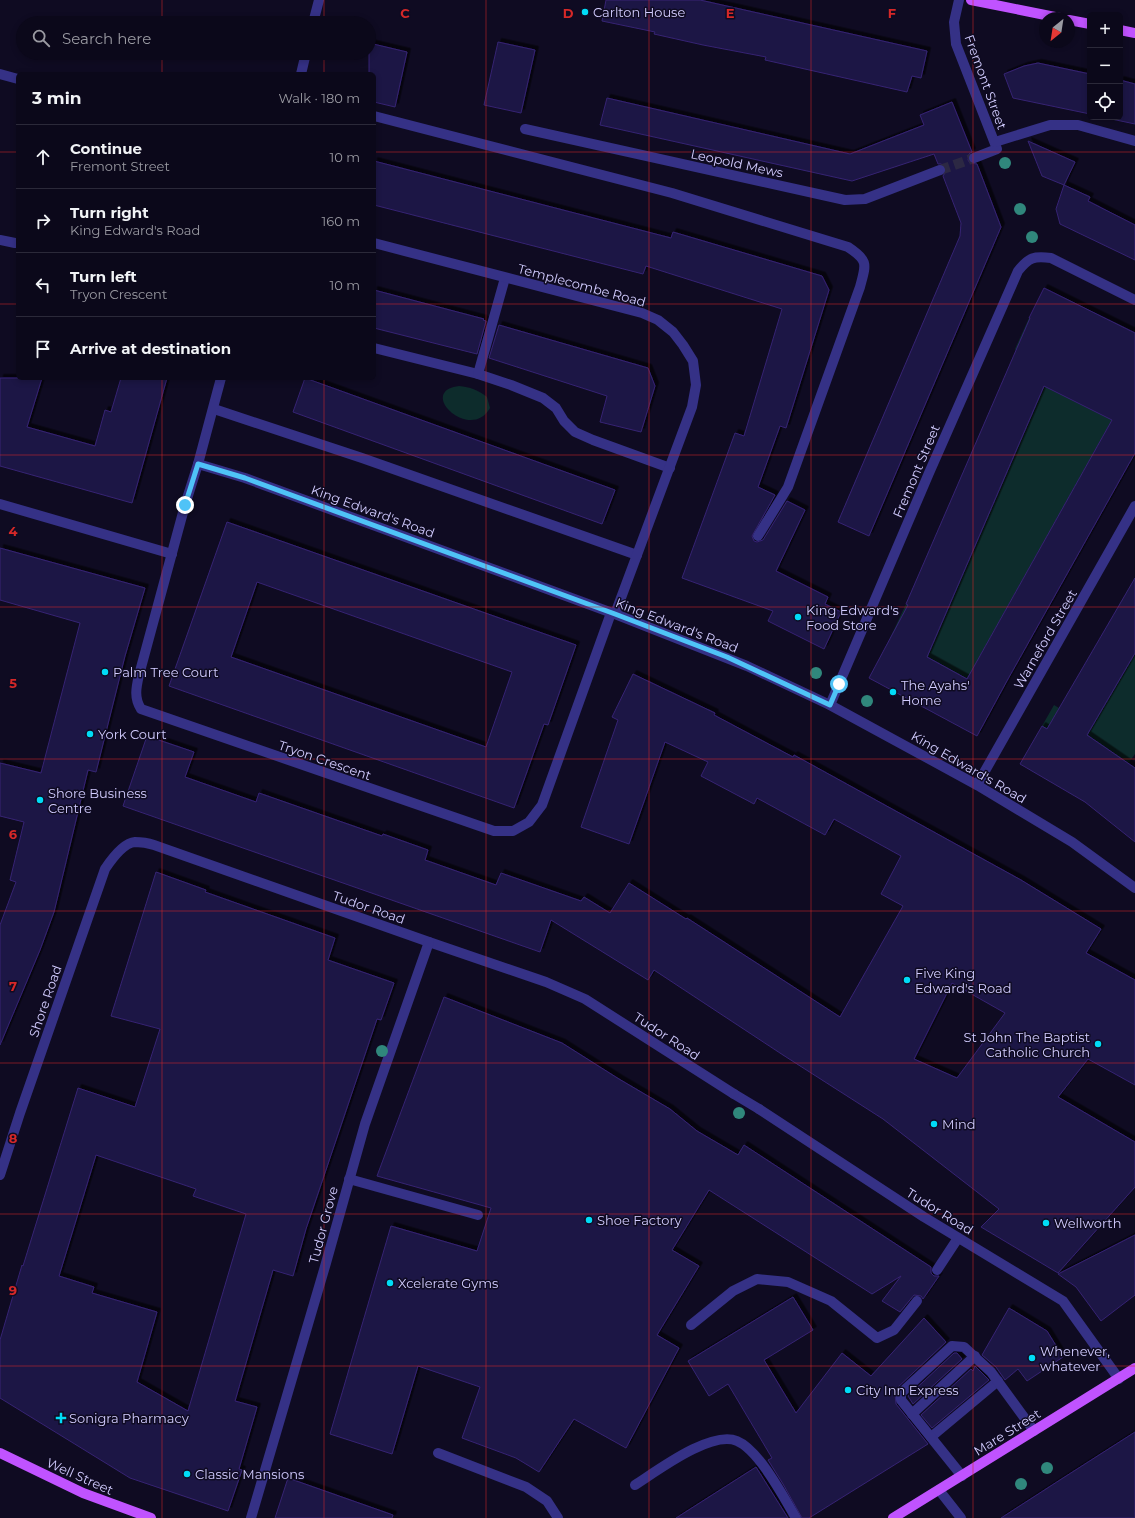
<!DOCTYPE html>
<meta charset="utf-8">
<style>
body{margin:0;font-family:Montserrat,sans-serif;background:#191627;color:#f1f3f6}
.controls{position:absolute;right:12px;top:12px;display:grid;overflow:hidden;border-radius:6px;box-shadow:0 2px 6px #0003}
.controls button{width:36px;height:36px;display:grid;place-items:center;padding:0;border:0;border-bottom:1px solid #2b2939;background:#0b081a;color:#f1f3f6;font:20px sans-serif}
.compass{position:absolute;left:1039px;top:12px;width:36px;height:36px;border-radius:50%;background:#0b081a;box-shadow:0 2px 6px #0003;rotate:210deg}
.stop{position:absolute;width:12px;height:12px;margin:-9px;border:3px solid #4fc3f7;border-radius:50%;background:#fff}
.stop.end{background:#4fc3f7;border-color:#fff;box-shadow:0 1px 4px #0008}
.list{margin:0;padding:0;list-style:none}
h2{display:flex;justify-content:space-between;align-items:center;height:52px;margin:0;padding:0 16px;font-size:17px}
h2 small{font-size:13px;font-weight:400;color:#9a9aa2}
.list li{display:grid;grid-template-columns:26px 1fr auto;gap:12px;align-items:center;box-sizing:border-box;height:64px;padding:0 16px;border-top:1px solid #2b2939}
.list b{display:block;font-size:15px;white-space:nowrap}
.list p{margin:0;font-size:13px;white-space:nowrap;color:#9a9aa2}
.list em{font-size:13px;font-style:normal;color:#9a9aa2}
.icon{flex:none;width:22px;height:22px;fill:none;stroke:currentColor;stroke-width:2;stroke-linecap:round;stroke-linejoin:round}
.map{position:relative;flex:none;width:1135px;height:1518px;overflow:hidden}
.search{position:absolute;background:#0b081a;box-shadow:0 2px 6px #0003;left:16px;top:16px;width:360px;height:44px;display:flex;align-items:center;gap:10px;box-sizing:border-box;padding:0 14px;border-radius:22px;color:#9a9aa2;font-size:15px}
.panel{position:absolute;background:#0b081a;box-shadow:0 2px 6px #0003;left:16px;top:72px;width:360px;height:308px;border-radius:6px}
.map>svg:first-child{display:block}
</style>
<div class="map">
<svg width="1135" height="1518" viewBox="0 0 1135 1518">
<defs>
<filter id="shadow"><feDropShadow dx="3.5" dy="-3.5" stdDeviation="0" flood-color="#0009"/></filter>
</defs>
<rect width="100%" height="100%" fill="#0f0b22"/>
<g fill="#0d2c2c">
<path d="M 1029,318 L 1135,370 L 1112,420 L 977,661 L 1008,679 L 995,702 L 890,638 L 906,604 L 942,621 L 1016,350 L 1015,349 Z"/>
<path d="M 459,386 C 470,387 478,390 487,397 L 490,408 C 470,443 416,391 459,386 Z"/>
<path d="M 1135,653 L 1135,754 L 1128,764 L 1066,739 L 1042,726 L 1054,705 L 1091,727 Z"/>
</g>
<g fill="#1f1545" stroke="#352473" fill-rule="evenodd" filter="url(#shadow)">
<path d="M 606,0 L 700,0 L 927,51 L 921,78 L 912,76 L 907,92 L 765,60 L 766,57 L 703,45 L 654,34 L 655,32 L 602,21 Z"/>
<path d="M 498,42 L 535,50 L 521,113 L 484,105 Z"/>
<path d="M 369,43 L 407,52 L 395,107 L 374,102 L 374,74 L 369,74 Z"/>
<path d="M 1038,63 L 1090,74 L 1090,114 L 1013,98 L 1004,74 L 1024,66 Z"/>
<path d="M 1120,80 L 1135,84 L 1135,124 L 1102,117 L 1120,117 Z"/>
<path d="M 607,98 L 850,154 L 924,125 L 920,115 L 952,102 L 972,152 L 969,154 L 968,160 L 970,163 L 977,164 L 1001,227 L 869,536 L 838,522 L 960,236 L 961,223 L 943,176 L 946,171 L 946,167 L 941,164 L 938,164 L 934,154 L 852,181 L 600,125 Z"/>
<path d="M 1028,141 L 1075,162 L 1064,185 L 1042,176 Z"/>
<path d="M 374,161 L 671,238 L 673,232 L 822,276 L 829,290 L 786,428 L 780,426 L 758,487 L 775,495 L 752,536 L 754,541 L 757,542 L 763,540 L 787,501 L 805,510 L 776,571 L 828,597 L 825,604 L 841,612 L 824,649 L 768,621 L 773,611 L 682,578 L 735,433 L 744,436 L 782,309 L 646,266 L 643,274 L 374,205 Z"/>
<path d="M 1064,185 L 1090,197 L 1088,201 L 1135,225 L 1135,260 L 1060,224 L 1056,209 Z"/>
<path d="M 1044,288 L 1135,333 L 1135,453 L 1008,679 L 977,736 L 869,678 L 908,605 L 906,604 L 1030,318 L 1029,318 ZM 1044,386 L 1112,420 L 967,679 L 927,657 Z"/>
<path d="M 374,290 L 484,319 L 483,320 L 486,321 L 477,354 L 374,328 Z"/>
<path d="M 499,325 L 648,368 L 655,386 L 641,432 L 600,422 L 607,396 L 489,358 Z"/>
<path d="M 0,378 L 42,378 L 27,427 L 95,446 L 105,410 L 111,412 L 121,378 L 167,378 L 132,503 L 0,466 Z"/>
<path d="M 305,378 L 615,490 L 602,524 L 293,412 Z"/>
<path d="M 227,522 L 576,645 L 548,725 L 544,724 L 514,808 L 169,686 ZM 257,582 L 512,672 L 486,747 L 231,657 Z"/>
<path d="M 0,548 L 145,588 L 125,656 L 96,772 L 88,770 L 54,912 L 40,950 L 0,1045 L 0,925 L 16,882 L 10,880 L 24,822 L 0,816 L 0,763 L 41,773 L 80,623 L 0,600 Z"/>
<path d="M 1135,578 L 1135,653 L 1087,735 L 1135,768 L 1135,842 L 1085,802 L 1020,764 L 1042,726 L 1047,729 Z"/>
<path d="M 633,674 L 715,713 L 714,715 L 793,757 L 794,755 L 1021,880 L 1101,929 L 1086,953 L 1135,980 L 1135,1085 L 1088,1059 L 1058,1097 L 1135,1142 L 1135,1187 L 1058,1273 L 981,1227 L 999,1209 L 883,1119 L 783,1055 L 654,970 L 648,980 L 551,920 L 540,952 L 123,806 L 147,736 L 194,752 L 185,777 L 256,802 L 259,793 L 382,836 L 383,834 L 428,850 L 425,860 L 496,885 L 501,873 L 581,901 L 584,897 L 610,913 L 629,883 L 686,919 L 687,918 L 840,1017 L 903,906 L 881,894 L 901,856 L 834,819 L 825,835 L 757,798 L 754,804 L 701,776 L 708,762 L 665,742 L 629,844 L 581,827 L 618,720 L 612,717 ZM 952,983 L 1005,1013 L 957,1078 L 914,1059 Z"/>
<path d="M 156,872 L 206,890 L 205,892 L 335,938 L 328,960 L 394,983 L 381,1020 L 377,1019 L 306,1229 L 293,1276 L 273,1270 L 235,1401 L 257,1407 L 239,1469 L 242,1470 L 228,1511 L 130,1478 L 0,1398 L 0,1340 L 22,1265 L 23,1266 L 78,1088 L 135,1107 L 160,1029 L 111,1016 ZM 96,1155 L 196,1189 L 193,1196 L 246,1214 L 188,1411 L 137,1382 L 157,1312 L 92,1293 L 94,1287 L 59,1276 Z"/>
<path d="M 444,997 L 562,1043 L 619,1079 L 670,1109 L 697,1131 L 738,1155 L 744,1145 L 931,1267 L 931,1273 L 934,1276 L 939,1276 L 923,1299 L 921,1296 L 914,1295 L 900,1312 L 882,1301 L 901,1276 L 872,1294 L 709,1190 L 672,1250 L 699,1266 L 657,1335 L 679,1348 L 626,1448 L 574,1419 L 539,1472 L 516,1458 L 462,1438 L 480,1387 L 418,1366 L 392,1454 L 330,1434 L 391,1226 L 477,1251 L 491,1208 L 377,1176 Z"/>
<path d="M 1135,1235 L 1135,1295 L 1101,1321 L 1076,1287 L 1058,1274 Z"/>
<path d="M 793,1297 L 813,1330 L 764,1360 L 796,1413 L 842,1353 L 871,1376 L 924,1318 L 946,1342 L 897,1388 L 895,1393 L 896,1404 L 928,1444 L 809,1518 L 802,1518 L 783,1484 L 768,1460 L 772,1458 L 728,1384 L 709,1396 L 688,1361 Z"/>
<path d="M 1009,1308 L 1047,1331 L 1063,1357 L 1027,1381 L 1018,1369 L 1005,1380 L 996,1367 L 982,1355 Z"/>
<path d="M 954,1353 L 957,1353 L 962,1359 L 913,1404 L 908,1396 Z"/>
<path d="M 975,1366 L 989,1380 L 932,1428 L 921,1415 L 971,1369 L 973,1371 Z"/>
<path d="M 1135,1432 L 1135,1518 L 1001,1518 L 1063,1478 Z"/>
<path d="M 756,1467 L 788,1518 L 676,1518 Z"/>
<path d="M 288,1478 L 393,1515 L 392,1518 L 275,1518 Z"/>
</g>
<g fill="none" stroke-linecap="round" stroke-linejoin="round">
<path stroke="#2c2843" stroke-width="10" stroke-dasharray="10 5" stroke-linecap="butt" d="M 940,170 L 974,158"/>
<g stroke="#353186" stroke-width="10">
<path d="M 374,116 L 672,193 L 848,247 C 869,261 866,264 860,287 L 788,487 L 758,536"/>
<path d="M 374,348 L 478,374 L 511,385 L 543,398 L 556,408 L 564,421 L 575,432 L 593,440 L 670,468"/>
<path d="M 478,374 L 505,278"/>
<path d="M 214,409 L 362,458 L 637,555"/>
<path d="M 734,1094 L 759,1109"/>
<path d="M 349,1179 L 478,1215"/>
<path d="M 937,1270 L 958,1238"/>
<path d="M 691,1325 L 733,1291 L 757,1279 L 788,1282 L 831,1301 L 877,1338 L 894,1330 L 917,1301"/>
<path d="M 912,1414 L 975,1356"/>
<path d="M 931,1437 L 998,1381"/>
<path d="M 438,1453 L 526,1487 L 547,1501 L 558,1518"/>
<path d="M 962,1476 L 901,1400 L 901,1393 L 952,1346 L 964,1347 L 991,1372 L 1034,1431"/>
<path d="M 635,1485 C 657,1471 711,1430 737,1441 C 759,1450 784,1498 796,1518"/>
</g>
<g stroke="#353186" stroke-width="10">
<path d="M 959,0 L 954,22 L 956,44 L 997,149 L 974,158"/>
<path d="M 313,23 L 319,0"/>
<path d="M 0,74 L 18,79"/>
<path d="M 301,74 L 306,53"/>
<path d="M 525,129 L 845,200 L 865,199 L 940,170"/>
<path d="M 995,142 L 1050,125 L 1078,125 L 1135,141"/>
<path d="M 0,240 L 15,243"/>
<path d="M 374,243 L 642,313 L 658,320 L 673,332 L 683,345 L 693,361 L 696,385 L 692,407 L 615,614"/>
<path d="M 221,378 L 198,464 L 185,505 L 139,675 C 136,688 134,698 141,709 L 494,831 L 513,831 L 529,822 L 542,805 L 611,613"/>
<path d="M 198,464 L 245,478 L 615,614 L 747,666 L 830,705 L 977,785 L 1072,842 L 1135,888"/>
<path d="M 0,504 L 172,554"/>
<path d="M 830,705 L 929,473 L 1018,271 C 1029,257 1034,256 1051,258 L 1135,300"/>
<path d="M 977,785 L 1135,506"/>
<path d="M 759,1109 L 924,1217 L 1063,1301 L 1119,1379"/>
<path d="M 0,1175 L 20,1113 L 105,869 C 111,860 123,843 135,842 C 142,842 148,843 154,845 L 429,942 L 546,982 L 585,999 L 734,1094"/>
<path d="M 939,1490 L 961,1518"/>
<path d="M 251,1518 L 326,1263 L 365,1124 L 429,942"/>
</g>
<g stroke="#c053ff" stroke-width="10">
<path d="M 971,0 L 1060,18"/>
<path d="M 1069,20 L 1090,24"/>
<path d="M 1120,30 L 1135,33"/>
<path d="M 0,1453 L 83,1493 L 151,1518"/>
<path d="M 893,1518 L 1135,1368"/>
</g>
</g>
<g fill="#30877c">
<circle cx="1005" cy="163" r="6"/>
<circle cx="1020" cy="209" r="6"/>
<circle cx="1032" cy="237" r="6"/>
<circle cx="816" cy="673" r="6"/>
<circle cx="867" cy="701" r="6"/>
<circle cx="382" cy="1051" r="6"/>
<circle cx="739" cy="1113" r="6"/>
<circle cx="1047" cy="1468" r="6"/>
<circle cx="1021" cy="1484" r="6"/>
</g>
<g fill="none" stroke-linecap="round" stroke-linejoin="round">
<path stroke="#4fc3f7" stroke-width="5" d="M 185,505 L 198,464 L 245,478 L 615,614 L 727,657 L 830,705 L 839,684"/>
</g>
<path fill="none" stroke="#d62828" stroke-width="1" stroke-opacity="0.55" d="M 162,0 L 162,23M 324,0 L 324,23M 486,0 L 486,1518M 649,0 L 649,1518M 811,0 L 811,1518M 973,0 L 973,1518M 162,53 L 162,74M 324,53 L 324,74M 0,152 L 18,152M 374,152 L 1135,152M 0,304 L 18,304M 374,304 L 1135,304M 162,378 L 162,1518M 324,378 L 324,1518M 0,455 L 1135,455M 0,607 L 1135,607M 0,759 L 1135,759M 0,911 L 1135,911M 0,1063 L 1135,1063M 0,1214 L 1135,1214M 0,1366 L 1135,1366"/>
<g fill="#00dcf7" stroke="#0f0b22" stroke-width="1.5">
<circle cx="585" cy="12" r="4"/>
<circle cx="798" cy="617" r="4"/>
<circle cx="105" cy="672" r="4"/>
<circle cx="893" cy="692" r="4"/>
<circle cx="90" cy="734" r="4"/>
<circle cx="40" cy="800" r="4"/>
<circle cx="907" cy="980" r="4"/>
<circle cx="1098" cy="1044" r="4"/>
<circle cx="934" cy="1124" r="4"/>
<circle cx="589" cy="1220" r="4"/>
<circle cx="1046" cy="1223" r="4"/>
<circle cx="390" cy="1283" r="4"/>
<circle cx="1032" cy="1358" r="4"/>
<circle cx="848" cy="1390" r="4"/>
<path d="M59 1412h4v4h4v4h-4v4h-4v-4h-4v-4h4z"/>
<circle cx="187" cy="1474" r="4"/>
</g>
<g text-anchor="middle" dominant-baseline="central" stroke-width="3" stroke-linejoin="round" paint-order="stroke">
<g font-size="13" fill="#d2ccff" stroke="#0f0b22" text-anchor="start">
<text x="593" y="12">Carlton House</text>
<text x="806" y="610">King Edward's<tspan x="806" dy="15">Food Store</tspan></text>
<text x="113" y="672">Palm Tree Court</text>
<text x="901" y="685">The Ayahs'<tspan x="901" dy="15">Home</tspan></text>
<text x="98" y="734">York Court</text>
<text x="48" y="793">Shore Business<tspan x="48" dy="15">Centre</tspan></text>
<text x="915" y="973">Five King<tspan x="915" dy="15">Edward's Road</tspan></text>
<text x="1090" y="1037" text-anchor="end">St John The Baptist<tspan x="1090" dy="15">Catholic Church</tspan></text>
<text x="942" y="1124">Mind</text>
<text x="597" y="1220">Shoe Factory</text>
<text x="1054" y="1223">Wellworth</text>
<text x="398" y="1283">Xcelerate Gyms</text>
<text x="1040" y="1351">Whenever,<tspan x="1040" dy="15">whatever</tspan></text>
<text x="856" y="1390">City Inn Express</text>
<text x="69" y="1418">Sonigra Pharmacy</text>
<text x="195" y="1474">Classic Mansions</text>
</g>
<g font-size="13" fill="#d2ccff" stroke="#0f0b22">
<text transform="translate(986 82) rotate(70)">Fremont Street</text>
<text transform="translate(737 163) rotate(12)">Leopold Mews</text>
<text transform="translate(582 285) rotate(15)">Templecombe Road</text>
<text transform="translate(916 471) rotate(-67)">Fremont Street</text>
<text transform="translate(373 511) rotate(20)">King Edward's Road</text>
<text transform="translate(677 625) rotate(21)">King Edward's Road</text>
<text transform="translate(1045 639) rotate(-60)">Warneford Street</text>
<text transform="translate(325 760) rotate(19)">Tryon Crescent</text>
<text transform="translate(969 767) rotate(30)">King Edward's Road</text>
<text transform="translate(369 907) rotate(19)">Tudor Road</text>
<text transform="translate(45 1001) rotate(-71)">Shore Road</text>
<text transform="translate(667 1036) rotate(33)">Tudor Road</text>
<text transform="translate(940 1211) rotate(32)">Tudor Road</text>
<text transform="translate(323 1225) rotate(-75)">Tudor Grove</text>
<text transform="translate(1007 1432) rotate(-32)">Mare Street</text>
<text transform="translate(80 1476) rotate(24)">Well Street</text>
</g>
</g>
<g font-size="13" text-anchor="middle" font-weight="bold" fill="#d62828" stroke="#0f0b22" stroke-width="3" stroke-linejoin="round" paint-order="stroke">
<text x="405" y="18">C</text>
<text x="568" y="18">D</text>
<text x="730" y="18">E</text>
<text x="892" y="18">F</text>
<text x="13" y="536">4</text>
<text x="13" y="688">5</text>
<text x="13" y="839">6</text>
<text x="13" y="991">7</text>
<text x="13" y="1143">8</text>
<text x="13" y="1295">9</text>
</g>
</svg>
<div class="controls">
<button>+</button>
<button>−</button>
<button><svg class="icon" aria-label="locate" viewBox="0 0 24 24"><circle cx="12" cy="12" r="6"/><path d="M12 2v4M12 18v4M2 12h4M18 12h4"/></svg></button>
</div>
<svg class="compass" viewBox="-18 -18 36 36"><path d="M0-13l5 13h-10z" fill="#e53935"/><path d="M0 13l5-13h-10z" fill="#9a9aa2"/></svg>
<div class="stop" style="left:839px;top:684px"></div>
<div class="stop end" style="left:185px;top:505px"></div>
<div class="search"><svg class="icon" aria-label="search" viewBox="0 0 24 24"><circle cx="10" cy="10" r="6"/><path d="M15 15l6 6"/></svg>Search here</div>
<section class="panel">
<h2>3 min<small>Walk · 180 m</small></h2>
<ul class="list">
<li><svg class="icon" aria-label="ahead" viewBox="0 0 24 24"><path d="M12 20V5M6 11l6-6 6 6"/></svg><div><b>Continue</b><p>Fremont Street</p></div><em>10 m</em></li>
<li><svg class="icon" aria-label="right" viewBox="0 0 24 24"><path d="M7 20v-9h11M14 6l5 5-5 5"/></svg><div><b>Turn right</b><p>King Edward's Road</p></div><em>160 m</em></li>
<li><svg class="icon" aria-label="left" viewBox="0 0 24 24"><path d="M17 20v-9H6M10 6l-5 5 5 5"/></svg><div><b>Turn left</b><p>Tryon Crescent</p></div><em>10 m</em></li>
<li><svg class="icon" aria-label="arrive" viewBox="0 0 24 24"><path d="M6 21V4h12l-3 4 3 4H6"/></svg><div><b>Arrive at destination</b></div></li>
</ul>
</section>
</div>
